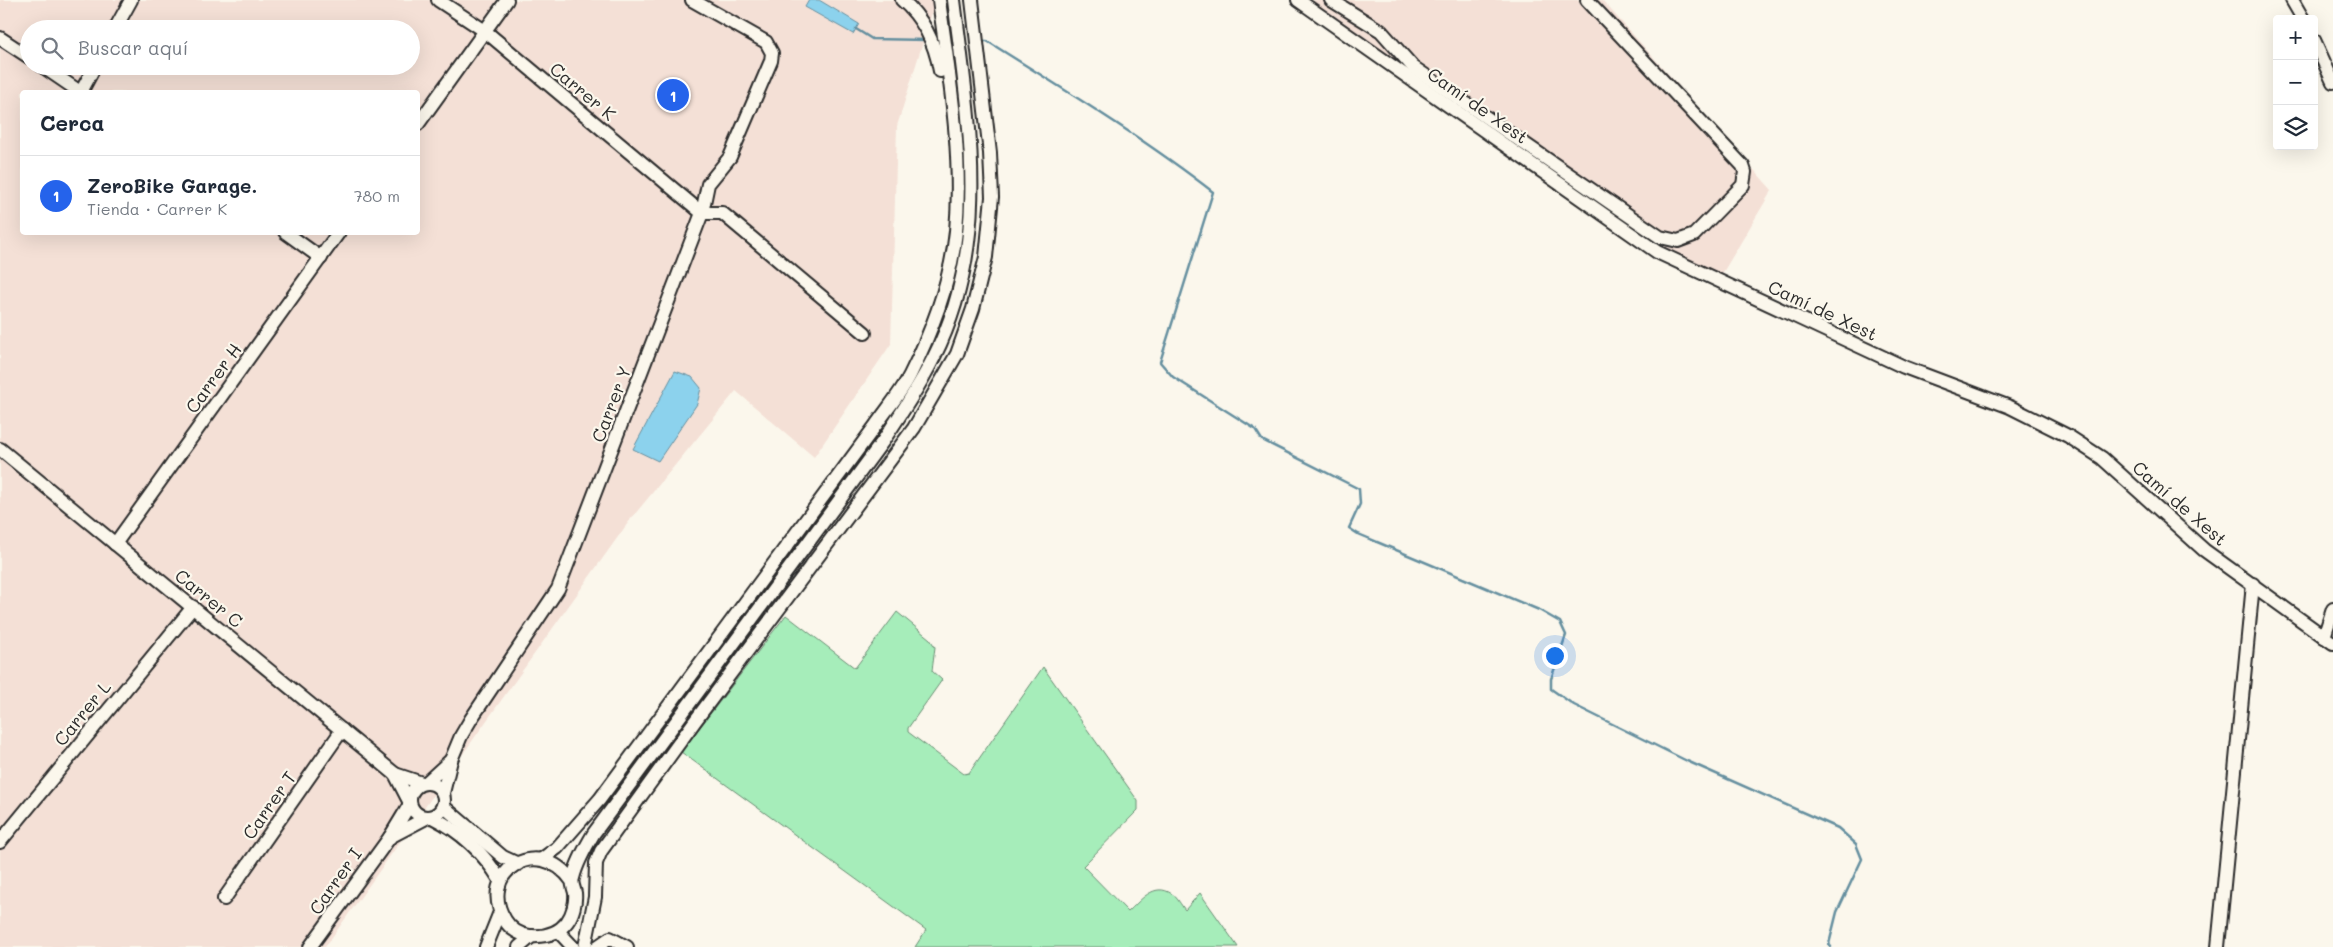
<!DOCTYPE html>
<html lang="es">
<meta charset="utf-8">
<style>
body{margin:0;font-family:Mali,sans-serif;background:#f6f6f7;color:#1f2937}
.controls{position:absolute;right:15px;top:15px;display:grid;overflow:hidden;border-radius:5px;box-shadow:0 5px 20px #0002}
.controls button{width:45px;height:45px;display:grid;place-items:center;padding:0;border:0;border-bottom:1px solid #e0e1e3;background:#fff;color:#1f2937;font:25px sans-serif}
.you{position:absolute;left:1554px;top:655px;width:18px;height:18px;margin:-12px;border:4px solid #fff;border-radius:50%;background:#1a73e8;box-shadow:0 0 0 8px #1a73e833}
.badge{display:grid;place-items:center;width:32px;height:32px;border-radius:50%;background:#2563eb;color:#fff;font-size:16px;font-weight:700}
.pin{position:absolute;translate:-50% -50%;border:2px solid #fff;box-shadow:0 1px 5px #0006}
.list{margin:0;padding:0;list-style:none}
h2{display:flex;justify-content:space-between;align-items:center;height:65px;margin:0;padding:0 20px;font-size:21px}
h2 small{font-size:16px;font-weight:400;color:#747a83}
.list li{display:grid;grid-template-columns:32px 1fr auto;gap:15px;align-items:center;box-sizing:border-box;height:80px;padding:0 20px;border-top:1px solid #e0e1e3}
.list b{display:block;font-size:19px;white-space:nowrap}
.list p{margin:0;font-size:16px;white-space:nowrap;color:#747a83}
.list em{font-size:16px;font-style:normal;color:#747a83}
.icon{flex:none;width:28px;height:28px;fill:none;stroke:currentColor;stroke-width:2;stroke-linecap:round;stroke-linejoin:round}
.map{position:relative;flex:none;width:2333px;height:947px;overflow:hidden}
.search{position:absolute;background:#fff;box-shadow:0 5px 20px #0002;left:20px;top:20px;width:400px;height:55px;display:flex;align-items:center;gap:12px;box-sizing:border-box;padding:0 18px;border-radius:28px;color:#747a83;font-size:19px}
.panel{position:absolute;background:#fff;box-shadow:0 5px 20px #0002;left:20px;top:90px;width:400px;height:145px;border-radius:5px}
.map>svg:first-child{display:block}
</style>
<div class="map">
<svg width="2333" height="947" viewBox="0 0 2333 947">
<rect width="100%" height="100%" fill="#fbf7ec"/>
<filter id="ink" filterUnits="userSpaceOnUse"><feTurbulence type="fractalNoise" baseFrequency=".02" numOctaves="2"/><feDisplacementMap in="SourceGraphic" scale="10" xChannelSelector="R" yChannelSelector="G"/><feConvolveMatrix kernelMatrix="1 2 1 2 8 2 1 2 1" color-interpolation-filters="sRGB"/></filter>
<g filter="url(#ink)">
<g fill="#f4e0d6" fill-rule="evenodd">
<path d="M 0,0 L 936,0 L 897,126 L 891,344 L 814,457 L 736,391 L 630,520 L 325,947 L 0,947 ZM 29,29 L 411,29 L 411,66 L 29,66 ZM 22,92 L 418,92 L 418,232 L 22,232 Z"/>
<path d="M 1311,0 L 1602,0 L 1772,190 L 1722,274 L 1670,252 Z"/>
</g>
<path fill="#a6edba" stroke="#688c72" d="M 897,612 L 930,639 L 935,647 L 932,671 L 942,680 L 908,728 L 908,732 L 964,774 L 969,773 L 1043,667 L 1138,801 L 1138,810 L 1083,866 L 1128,912 C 1139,902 1154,881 1172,894 C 1177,897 1181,905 1185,910 L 1200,893 L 1238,947 L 915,947 L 926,930 L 681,752 L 786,615 L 855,668 Z"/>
<g fill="#8cd2ed" stroke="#658f9f">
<path d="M 809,0 L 819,0 L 859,24 L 853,34 L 805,7 Z"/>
<path d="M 675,371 L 692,377 L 701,388 L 697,404 L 658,461 L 633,449 Z"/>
</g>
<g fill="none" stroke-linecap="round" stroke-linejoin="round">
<g stroke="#658f9f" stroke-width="2.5">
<path d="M 856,29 L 872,39 L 927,40"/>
<path d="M 980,41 L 987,41 C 1063,89 1142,137 1213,192 L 1160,362 L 1173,377 L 1255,429 L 1262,440 L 1359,489 L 1360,504 L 1349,528 L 1358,534 L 1539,610 L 1560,622 L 1566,635 L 1551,679 L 1551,689 L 1574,705 L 1687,761 L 1838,828 L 1856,844 L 1862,859 L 1837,912 L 1829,944 L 1831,947"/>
</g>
<defs>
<g id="minor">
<path d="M 438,0 L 485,31 L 702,213"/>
<path d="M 902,0 C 924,19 935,43 940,71"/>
<path d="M 1298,0 L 1657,252 L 1904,367 L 2010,407 L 2068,436 L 2102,458 L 2204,550 L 2333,643"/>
<path d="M 1331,0 L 1381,31 L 1413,67 L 1660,237 L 1678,241 L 1694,235 L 1743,185 L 1745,172 L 1743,166 L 1587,0"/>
<path d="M 2292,0 L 2303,19"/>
<path d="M 115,29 L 131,0"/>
<path d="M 0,38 L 29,57"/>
<path d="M 2314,40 L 2333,82"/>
<path d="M 42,66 L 80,92"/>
<path d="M 81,92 L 95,66"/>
<path d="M 418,124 L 507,0"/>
<path d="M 702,213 L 722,213 L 865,333"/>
<path d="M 285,232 L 321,258"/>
<path d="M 0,449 L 395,774"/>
<path d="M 115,544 L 339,232"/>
<path d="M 2324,637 L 2333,609"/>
<path d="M 451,760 L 461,736 L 471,719 L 558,589 L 702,213 L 708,184 L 730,157 L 771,61 L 772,53 L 766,42 L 692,0"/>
<path d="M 427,782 L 451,760 L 443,793"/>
<circle cx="427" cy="800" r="17"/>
<path d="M 409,801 L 395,774 L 422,783"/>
<path d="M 410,804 L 390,837 L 428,817"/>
<path d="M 443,806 L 503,857 L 518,864"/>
<path d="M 432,817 C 460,831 484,853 500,880"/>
<path d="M 0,842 L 193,607"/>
<path d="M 542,859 L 557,848 L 600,799 L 876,425 C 887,409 901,393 910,375 C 932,331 951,280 956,231 C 963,154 949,76 939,0"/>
<path d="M 572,881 C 538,833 476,873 505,920 C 510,929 520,935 530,936 C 544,937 558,934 567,922 C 573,914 576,902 575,893 C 574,888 571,883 573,878 C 577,862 585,848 594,833 L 883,441 C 901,414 919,387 934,357 C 992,242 969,122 954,0"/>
<path d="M 224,899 L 342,730"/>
<path d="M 558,931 L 573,947"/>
<path d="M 310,947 L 390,837"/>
<path d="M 486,947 L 500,912"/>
<path d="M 519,947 L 532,936"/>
<path d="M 585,947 L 595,897 L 596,863 L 601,851 L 695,721 L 914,428 L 957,354 L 973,309 L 986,257 L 992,197 L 990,153 L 972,0"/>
<path d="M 597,947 L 610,938 L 627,947"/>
<path d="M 2218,947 L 2253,584"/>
</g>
</defs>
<use href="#minor" stroke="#2b2b2b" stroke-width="16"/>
<use href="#minor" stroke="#fbf7ec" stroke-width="12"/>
</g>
</g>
<g text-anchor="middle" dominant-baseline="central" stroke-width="4.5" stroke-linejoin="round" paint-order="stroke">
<g font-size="18" fill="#2b2b2b" stroke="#fbf7ec">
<text transform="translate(583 91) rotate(40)">Carrer K</text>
<text transform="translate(1478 105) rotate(35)">Camí de Xest</text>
<text transform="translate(1823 310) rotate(25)">Camí de Xest</text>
<text transform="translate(213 378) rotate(-54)">Carrer H</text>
<text transform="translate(611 404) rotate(-69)">Carrer Y</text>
<text transform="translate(2180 503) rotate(41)">Camí de Xest</text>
<text transform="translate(209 598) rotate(39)">Carrer C</text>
<text transform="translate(82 713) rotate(-51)">Carrer L</text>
<text transform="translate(269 805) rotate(-55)">Carrer T</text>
<text transform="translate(335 881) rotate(-55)">Carrer I</text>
</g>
</g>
</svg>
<div class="controls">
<button>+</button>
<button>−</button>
<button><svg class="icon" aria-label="layers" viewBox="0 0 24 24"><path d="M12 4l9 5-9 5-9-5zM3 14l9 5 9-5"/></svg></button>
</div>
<div class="you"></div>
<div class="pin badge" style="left:673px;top:95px">1</div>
<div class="search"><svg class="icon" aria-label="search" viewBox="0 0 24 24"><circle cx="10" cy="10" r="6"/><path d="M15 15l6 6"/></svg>Buscar aquí</div>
<section class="panel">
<h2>Cerca<small></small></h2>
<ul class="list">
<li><span class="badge">1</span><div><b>ZeroBike Garage.</b><p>Tienda · Carrer K</p></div><em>780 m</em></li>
</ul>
</section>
</div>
